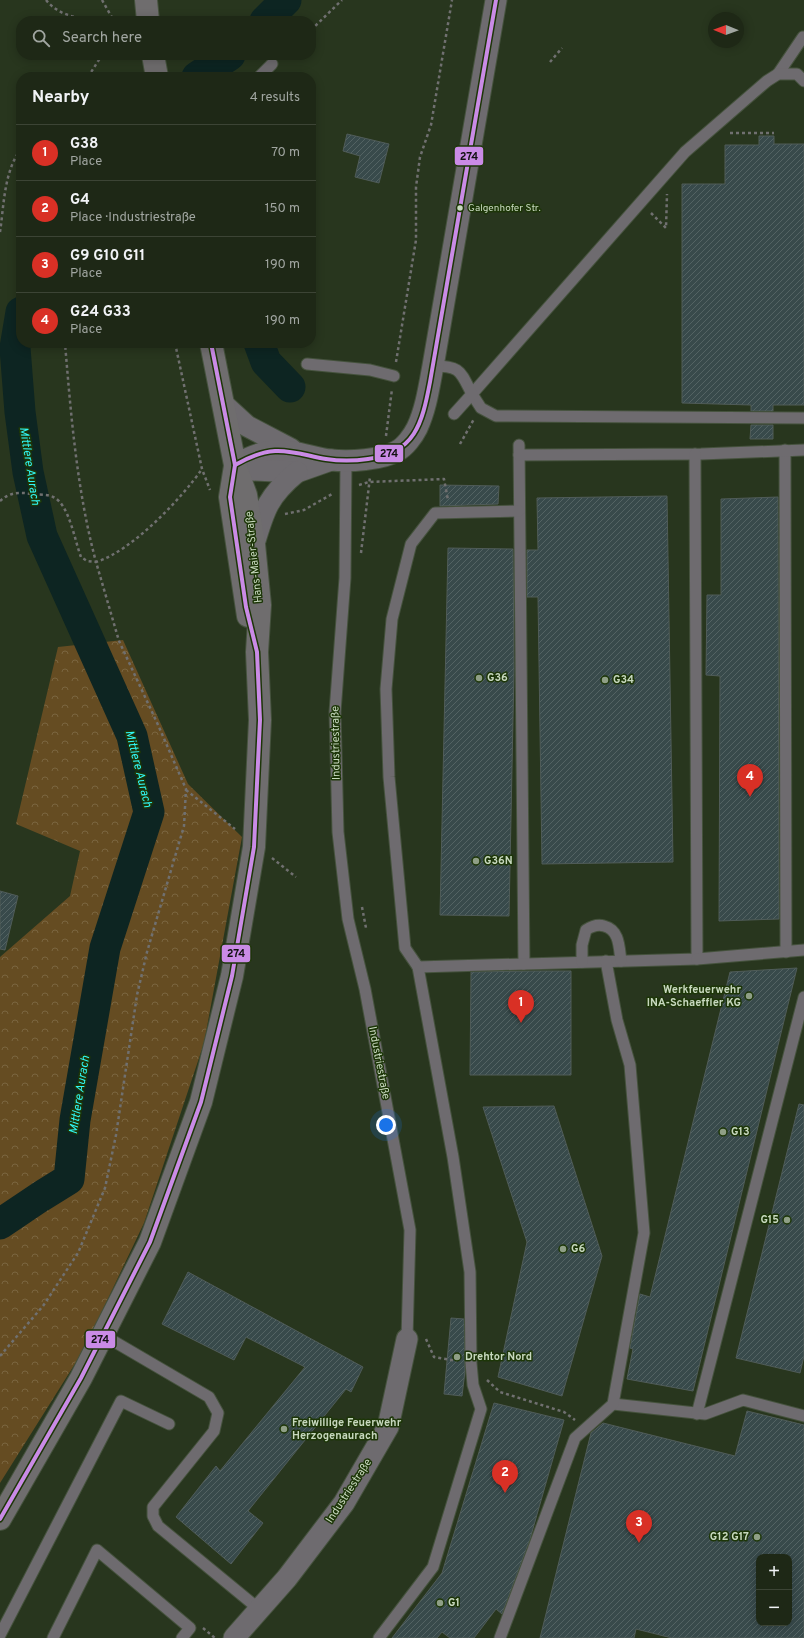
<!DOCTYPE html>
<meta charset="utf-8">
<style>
body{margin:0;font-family:Overpass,sans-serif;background:#2b3423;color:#f1f3f6}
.controls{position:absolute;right:12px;bottom:12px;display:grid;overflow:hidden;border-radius:8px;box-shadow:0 2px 10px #0003}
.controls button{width:36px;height:36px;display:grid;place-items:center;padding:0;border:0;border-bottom:1px solid #3c4435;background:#1e2816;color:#f1f3f6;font:20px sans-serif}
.compass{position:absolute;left:708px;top:12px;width:36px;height:36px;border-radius:50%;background:#1e2816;box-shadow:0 2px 10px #0003;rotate:271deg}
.you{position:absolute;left:386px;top:1125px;width:14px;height:14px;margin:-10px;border:3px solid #fff;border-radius:50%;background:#1a73e8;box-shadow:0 0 0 6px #1a73e833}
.badge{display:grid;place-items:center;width:26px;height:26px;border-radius:50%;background:#d93025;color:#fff;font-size:13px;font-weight:700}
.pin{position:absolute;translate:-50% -33px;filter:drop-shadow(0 1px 2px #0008)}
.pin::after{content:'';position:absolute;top:21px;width:14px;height:12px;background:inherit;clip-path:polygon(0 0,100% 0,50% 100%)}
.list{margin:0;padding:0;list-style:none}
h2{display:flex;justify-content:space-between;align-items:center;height:52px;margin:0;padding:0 16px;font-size:17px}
h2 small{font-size:13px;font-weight:400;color:#a1a6a1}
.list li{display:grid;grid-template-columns:26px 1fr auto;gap:12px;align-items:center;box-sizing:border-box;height:56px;padding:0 16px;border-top:1px solid #3c4435}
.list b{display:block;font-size:15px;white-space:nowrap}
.list p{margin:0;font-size:13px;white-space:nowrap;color:#a1a6a1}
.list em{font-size:13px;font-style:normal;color:#a1a6a1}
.icon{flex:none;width:22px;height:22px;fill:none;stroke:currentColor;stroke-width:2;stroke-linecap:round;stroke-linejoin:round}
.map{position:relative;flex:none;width:804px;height:1638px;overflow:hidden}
.search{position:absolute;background:#1e2816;box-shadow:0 2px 10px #0003;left:16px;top:16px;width:300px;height:44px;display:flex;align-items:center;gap:10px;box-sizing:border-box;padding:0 14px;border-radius:16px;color:#a1a6a1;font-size:15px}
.panel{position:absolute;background:#1e2816;box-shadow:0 2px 10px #0003;left:16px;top:72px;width:300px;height:276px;border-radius:16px}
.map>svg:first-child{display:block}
</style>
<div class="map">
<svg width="804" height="1638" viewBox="0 0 804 1638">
<defs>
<pattern id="forest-crowns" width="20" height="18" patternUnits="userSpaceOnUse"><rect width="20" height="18" fill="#654c22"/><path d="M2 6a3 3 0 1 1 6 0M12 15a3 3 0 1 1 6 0" fill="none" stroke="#7a6540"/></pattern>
<pattern id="building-hatch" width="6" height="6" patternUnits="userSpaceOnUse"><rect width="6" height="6" fill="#384a4b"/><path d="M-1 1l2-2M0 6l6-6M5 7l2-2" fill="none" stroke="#536363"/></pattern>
</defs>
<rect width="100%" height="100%" fill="#28361e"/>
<path fill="url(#forest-crowns)" d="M 123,640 L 188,784 L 242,837 L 204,1043 L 144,1223 L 83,1351 L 0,1483 L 0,957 L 70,896 L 80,851 L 16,824 L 58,647 Z"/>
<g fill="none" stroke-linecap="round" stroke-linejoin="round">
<g stroke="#0d2522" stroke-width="31">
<path d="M 265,21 L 286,0"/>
<path d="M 197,77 L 230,55"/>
<path d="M 259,343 L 266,362 L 290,387"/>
<path d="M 0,1224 L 40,1197 L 69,1179 L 75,1120 L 105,948 L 149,812 L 132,736 L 42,536 L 28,472 L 20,412 L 15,348 L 21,312"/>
</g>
</g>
<g fill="url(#building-hatch)" stroke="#505c59" fill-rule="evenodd">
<path d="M 347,134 L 389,144 L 379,183 L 355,177 L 360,156 L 343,151 Z"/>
<path d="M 759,136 L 774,136 L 774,144 L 804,144 L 804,405 L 773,405 L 773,411 L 751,411 L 751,405 L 682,403 L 682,184 L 725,184 L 725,145 L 759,145 Z"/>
<path d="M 751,425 L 773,425 L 773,439 L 750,439 Z"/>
<path d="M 440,485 L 499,486 L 498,504 L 440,506 Z"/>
<path d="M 667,496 L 673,862 L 542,864 L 538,597 L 527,597 L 527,550 L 538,550 L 537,498 Z"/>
<path d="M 778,497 L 779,919 L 719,921 L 720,676 L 706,675 L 707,595 L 721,595 L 721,499 Z"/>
<path d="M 448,548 L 513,549 L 514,669 L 509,916 L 440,915 Z"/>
<path d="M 0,891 L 18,896 L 5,950 L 0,949 Z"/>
<path d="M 797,968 L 693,1391 L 627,1379 L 633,1349 L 630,1348 L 640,1294 L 650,1297 L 730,972 Z"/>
<path d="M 535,971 L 571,971 L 571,1075 L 470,1075 L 471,972 Z"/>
<path d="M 799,1104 L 804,1105 L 804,1356 L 800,1373 L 736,1358 Z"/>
<path d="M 554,1106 L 602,1256 L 562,1396 L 498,1377 L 527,1242 L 483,1107 Z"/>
<path d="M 188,1272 L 363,1367 L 351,1392 L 346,1389 L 248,1511 L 263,1523 L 231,1564 L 176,1517 L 216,1466 L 220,1471 L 305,1367 L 246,1337 L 234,1360 L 162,1324 Z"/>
<path d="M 451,1318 L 464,1319 L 465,1371 L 462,1396 L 444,1394 Z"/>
<path d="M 494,1403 L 564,1420 L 530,1539 L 502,1614 L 496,1609 L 474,1638 L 450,1638 L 442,1632 L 437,1638 L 392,1638 L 442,1573 Z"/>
<path d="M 747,1411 L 804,1425 L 804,1638 L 672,1638 L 636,1629 L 634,1638 L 540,1638 L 591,1433 L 603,1423 L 735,1456 ZM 759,1557 L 789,1557 L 789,1623 L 759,1623 Z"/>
</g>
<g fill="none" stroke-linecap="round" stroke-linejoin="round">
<defs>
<g id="lane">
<path d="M 778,74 L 803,37"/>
<path d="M 259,77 L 272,64"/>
<path d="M 804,81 L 797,74 L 778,74 L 767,81 L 685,152 L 472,394 L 481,408 L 496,416 L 804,418"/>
<path d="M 307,364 L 370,370 L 394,376"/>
<path d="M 433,366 C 461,366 460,371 472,394 L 454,414"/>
<path d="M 519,445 L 524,964"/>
<path d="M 785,450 L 786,952"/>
<path d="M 519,455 L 701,454 L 804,450"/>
<path d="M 346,460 L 345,578 L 335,712 L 338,832 L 348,919 L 365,989 L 410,1230 L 407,1339"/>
<path d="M 519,511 L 435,513 L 411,544 L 392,619 L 386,689 L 389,777 L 405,948 L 418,967 L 697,959 L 695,454"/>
<path d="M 697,959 L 804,950"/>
<path d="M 582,962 L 582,945 L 586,930 C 592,926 597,924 604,926 C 620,930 619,948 621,961"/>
<path d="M 103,1335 L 209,1397 L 218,1413 L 214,1431 L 153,1507 L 153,1516 L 158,1526 L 260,1610"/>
<path d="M 613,1404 L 705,1414 L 743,1400 L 804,1416"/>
<path d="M 697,1414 L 804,997"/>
<path d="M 0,1635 L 121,1401 L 169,1424"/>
<path d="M 53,1638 L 97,1550 L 190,1628 L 182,1638"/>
<path d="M 379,1638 L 433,1567 L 481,1409 L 473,1385 L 471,1363 L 470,1272 L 453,1157 L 418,967"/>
<path d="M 500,1638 L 575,1438 L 613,1404 L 644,1233 L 630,1065 L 617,1020 L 606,961"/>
</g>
<g id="street">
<path d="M 223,404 L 247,426 L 291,449"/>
<path d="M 235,465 C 247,458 260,452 274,451 C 294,449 312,458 331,460 C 349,462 382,460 397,451 C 405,447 413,436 417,428 C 426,409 429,387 433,366 L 496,0"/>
<path d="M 235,465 L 253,470 L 297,472 L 331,460"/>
<path d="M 254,544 C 264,510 268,496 297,472"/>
<path d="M 234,1638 L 287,1578 L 344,1503 L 388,1427 L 407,1339"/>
</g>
<g id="secondary">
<path d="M 146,0 L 148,21"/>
<path d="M 153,55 L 157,77"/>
<path d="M 235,466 L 230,497 L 248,616"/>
<path d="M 0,1519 L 81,1378 L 150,1242 L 201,1102 L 232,976 L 254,847 L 260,720 L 257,652 L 260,605 L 254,544 L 246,495 L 235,465 L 211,343"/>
</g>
</defs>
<use href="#lane" stroke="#45523d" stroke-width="13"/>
<use href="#street" stroke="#45523d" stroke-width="23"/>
<use href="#secondary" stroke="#45523d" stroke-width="24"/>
<g stroke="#707070" stroke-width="2.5" stroke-dasharray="3 3" stroke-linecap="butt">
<path d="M 46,0 C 59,16 76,17 94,21"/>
<path d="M 102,0 L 114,21"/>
<path d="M 311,30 L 342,0"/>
<path d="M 550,62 L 562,48"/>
<path d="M 88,77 L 102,55"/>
<path d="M 730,133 L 774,133"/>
<path d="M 651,213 L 666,228 L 667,194"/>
<path d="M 0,232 C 4,205 4,171 21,149"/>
<path d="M 175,343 L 202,469 L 210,490"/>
<path d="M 396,362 L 416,240 L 416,187 L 420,157 L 431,125 L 452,0"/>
<path d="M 386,436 L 392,389"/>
<path d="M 460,444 L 474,419"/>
<path d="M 359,485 L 369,482 L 444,479 L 448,500"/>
<path d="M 0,501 C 10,492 19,492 32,494 C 38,495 47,494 53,497 C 69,503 75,542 81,557 L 87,561 L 96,562 C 77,491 71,416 65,343"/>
<path d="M 285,514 L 304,510 L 332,494"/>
<path d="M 361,553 L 370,477"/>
<path d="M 186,790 L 235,829"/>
<path d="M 272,858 L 296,877"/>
<path d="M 362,907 L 366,928"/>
<path d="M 426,1339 L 434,1357 L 457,1361"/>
<path d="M 0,1356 L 43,1306 L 78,1253 L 105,1188 L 116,1135 L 137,995 L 147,952 L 184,826 L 186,789 L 159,727 L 119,641 L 96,562 C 132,551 181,499 202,469"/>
<path d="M 487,1380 L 500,1392 L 564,1412 L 575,1420"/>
<path d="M 203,1628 L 215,1638"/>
</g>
<use href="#lane" stroke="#6e6b6f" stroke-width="11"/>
<use href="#street" stroke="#6e6b6f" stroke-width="21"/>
<use href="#secondary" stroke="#6f6d6e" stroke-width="22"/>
<defs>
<g id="bus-1">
<path d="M 235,465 C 247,458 260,452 275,451 C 292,450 308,456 326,459 C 339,461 354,461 368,459 C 415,453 422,424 430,382 L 496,0"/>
<path d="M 0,1519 L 81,1378 L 150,1242 L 201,1102 L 232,976 L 254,847 L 260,720 L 257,652 L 246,607 L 230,497 L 235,465 L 211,343"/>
</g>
</defs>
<use href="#bus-1" stroke="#1d3608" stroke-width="7"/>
<use href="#bus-1" stroke="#ca8be6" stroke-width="4"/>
</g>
<circle fill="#c7d8be" stroke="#1d3608" stroke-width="1.5" cx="460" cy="208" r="3.5"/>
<g fill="#8f9f86" stroke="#1d3608" stroke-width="1.5">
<circle cx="479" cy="678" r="4"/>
<circle cx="605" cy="680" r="4"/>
<circle cx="476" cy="861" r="4"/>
<circle cx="749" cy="996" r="4"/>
<circle cx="723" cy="1132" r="4"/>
<circle cx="787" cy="1220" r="4"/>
<circle cx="563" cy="1249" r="4"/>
<circle cx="457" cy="1357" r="4"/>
<circle cx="284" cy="1429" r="4"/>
<circle cx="757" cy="1537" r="4"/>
<circle cx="440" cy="1603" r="4"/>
</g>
<g text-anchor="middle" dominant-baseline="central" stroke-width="3" stroke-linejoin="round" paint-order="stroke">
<g font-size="10" fill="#c7d8be" stroke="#1d3608" text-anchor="start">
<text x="468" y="208">Galgenhofer Str.</text>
</g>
<g font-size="11" fill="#c7d8be" stroke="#1d3608">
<text transform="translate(254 557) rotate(-96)">Hans-Maier-Straße</text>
<text transform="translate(336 743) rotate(-91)">Industriestraße</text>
<text transform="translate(379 1063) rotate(79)">Industriestraße</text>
<text transform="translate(349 1491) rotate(-57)">Industriestraße</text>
</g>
<g font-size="11" font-weight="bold" fill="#c7d8be" stroke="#1d3608" text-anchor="start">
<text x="487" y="678">G36</text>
<text x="613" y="680">G34</text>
<text x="484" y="861">G36N</text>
<text x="741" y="990" text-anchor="end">Werkfeuerwehr<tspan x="741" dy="13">INA-Schaeffler KG</tspan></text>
<text x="731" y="1132">G13</text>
<text x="779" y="1220" text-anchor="end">G15</text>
<text x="571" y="1249">G6</text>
<text x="465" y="1357">Drehtor Nord</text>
<text x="292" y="1423">Freiwillige Feuerwehr<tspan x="292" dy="13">Herzogenaurach</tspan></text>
<text x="749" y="1537" text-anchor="end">G12 G17</text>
<text x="448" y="1603">G1</text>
</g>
<g font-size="12" font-style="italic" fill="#30f8f7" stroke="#1d3608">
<text transform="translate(29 466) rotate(81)">Mittlere Aurach</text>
<text transform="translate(138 769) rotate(76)">Mittlere Aurach</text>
<text transform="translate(80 1095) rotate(-81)">Mittlere Aurach</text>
</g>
</g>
<g stroke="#1d3608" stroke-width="1.5">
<rect x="454" y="146" width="30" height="20" rx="4" fill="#ca8be6"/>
<rect x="374" y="444" width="30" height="19" rx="4" fill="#ca8be6"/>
<rect x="221" y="944" width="30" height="19" rx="4" fill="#ca8be6"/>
<rect x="85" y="1330" width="31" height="19" rx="4" fill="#ca8be6"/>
</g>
<g font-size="11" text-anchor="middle" font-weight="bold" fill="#111">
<text x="469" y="160">274</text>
<text x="389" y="457">274</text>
<text x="236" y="957">274</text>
<text x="100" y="1343">274</text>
</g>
</svg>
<div class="controls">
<button>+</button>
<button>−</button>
</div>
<svg class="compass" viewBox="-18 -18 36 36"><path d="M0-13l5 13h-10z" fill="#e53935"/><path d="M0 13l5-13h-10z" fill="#a1a6a1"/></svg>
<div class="you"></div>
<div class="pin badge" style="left:521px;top:1023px">1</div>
<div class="pin badge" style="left:505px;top:1493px">2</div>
<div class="pin badge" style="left:639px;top:1543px">3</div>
<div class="pin badge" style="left:750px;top:797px">4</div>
<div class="search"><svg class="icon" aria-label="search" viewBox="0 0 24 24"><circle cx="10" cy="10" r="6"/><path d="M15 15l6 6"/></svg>Search here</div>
<section class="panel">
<h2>Nearby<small>4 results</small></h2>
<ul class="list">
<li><span class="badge">1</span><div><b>G38</b><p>Place</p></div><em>70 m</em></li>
<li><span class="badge">2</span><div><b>G4</b><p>Place · Industriestraße</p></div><em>150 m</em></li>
<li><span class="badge">3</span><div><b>G9 G10 G11</b><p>Place</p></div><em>190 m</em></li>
<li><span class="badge">4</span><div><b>G24 G33</b><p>Place</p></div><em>190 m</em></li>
</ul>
</section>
</div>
